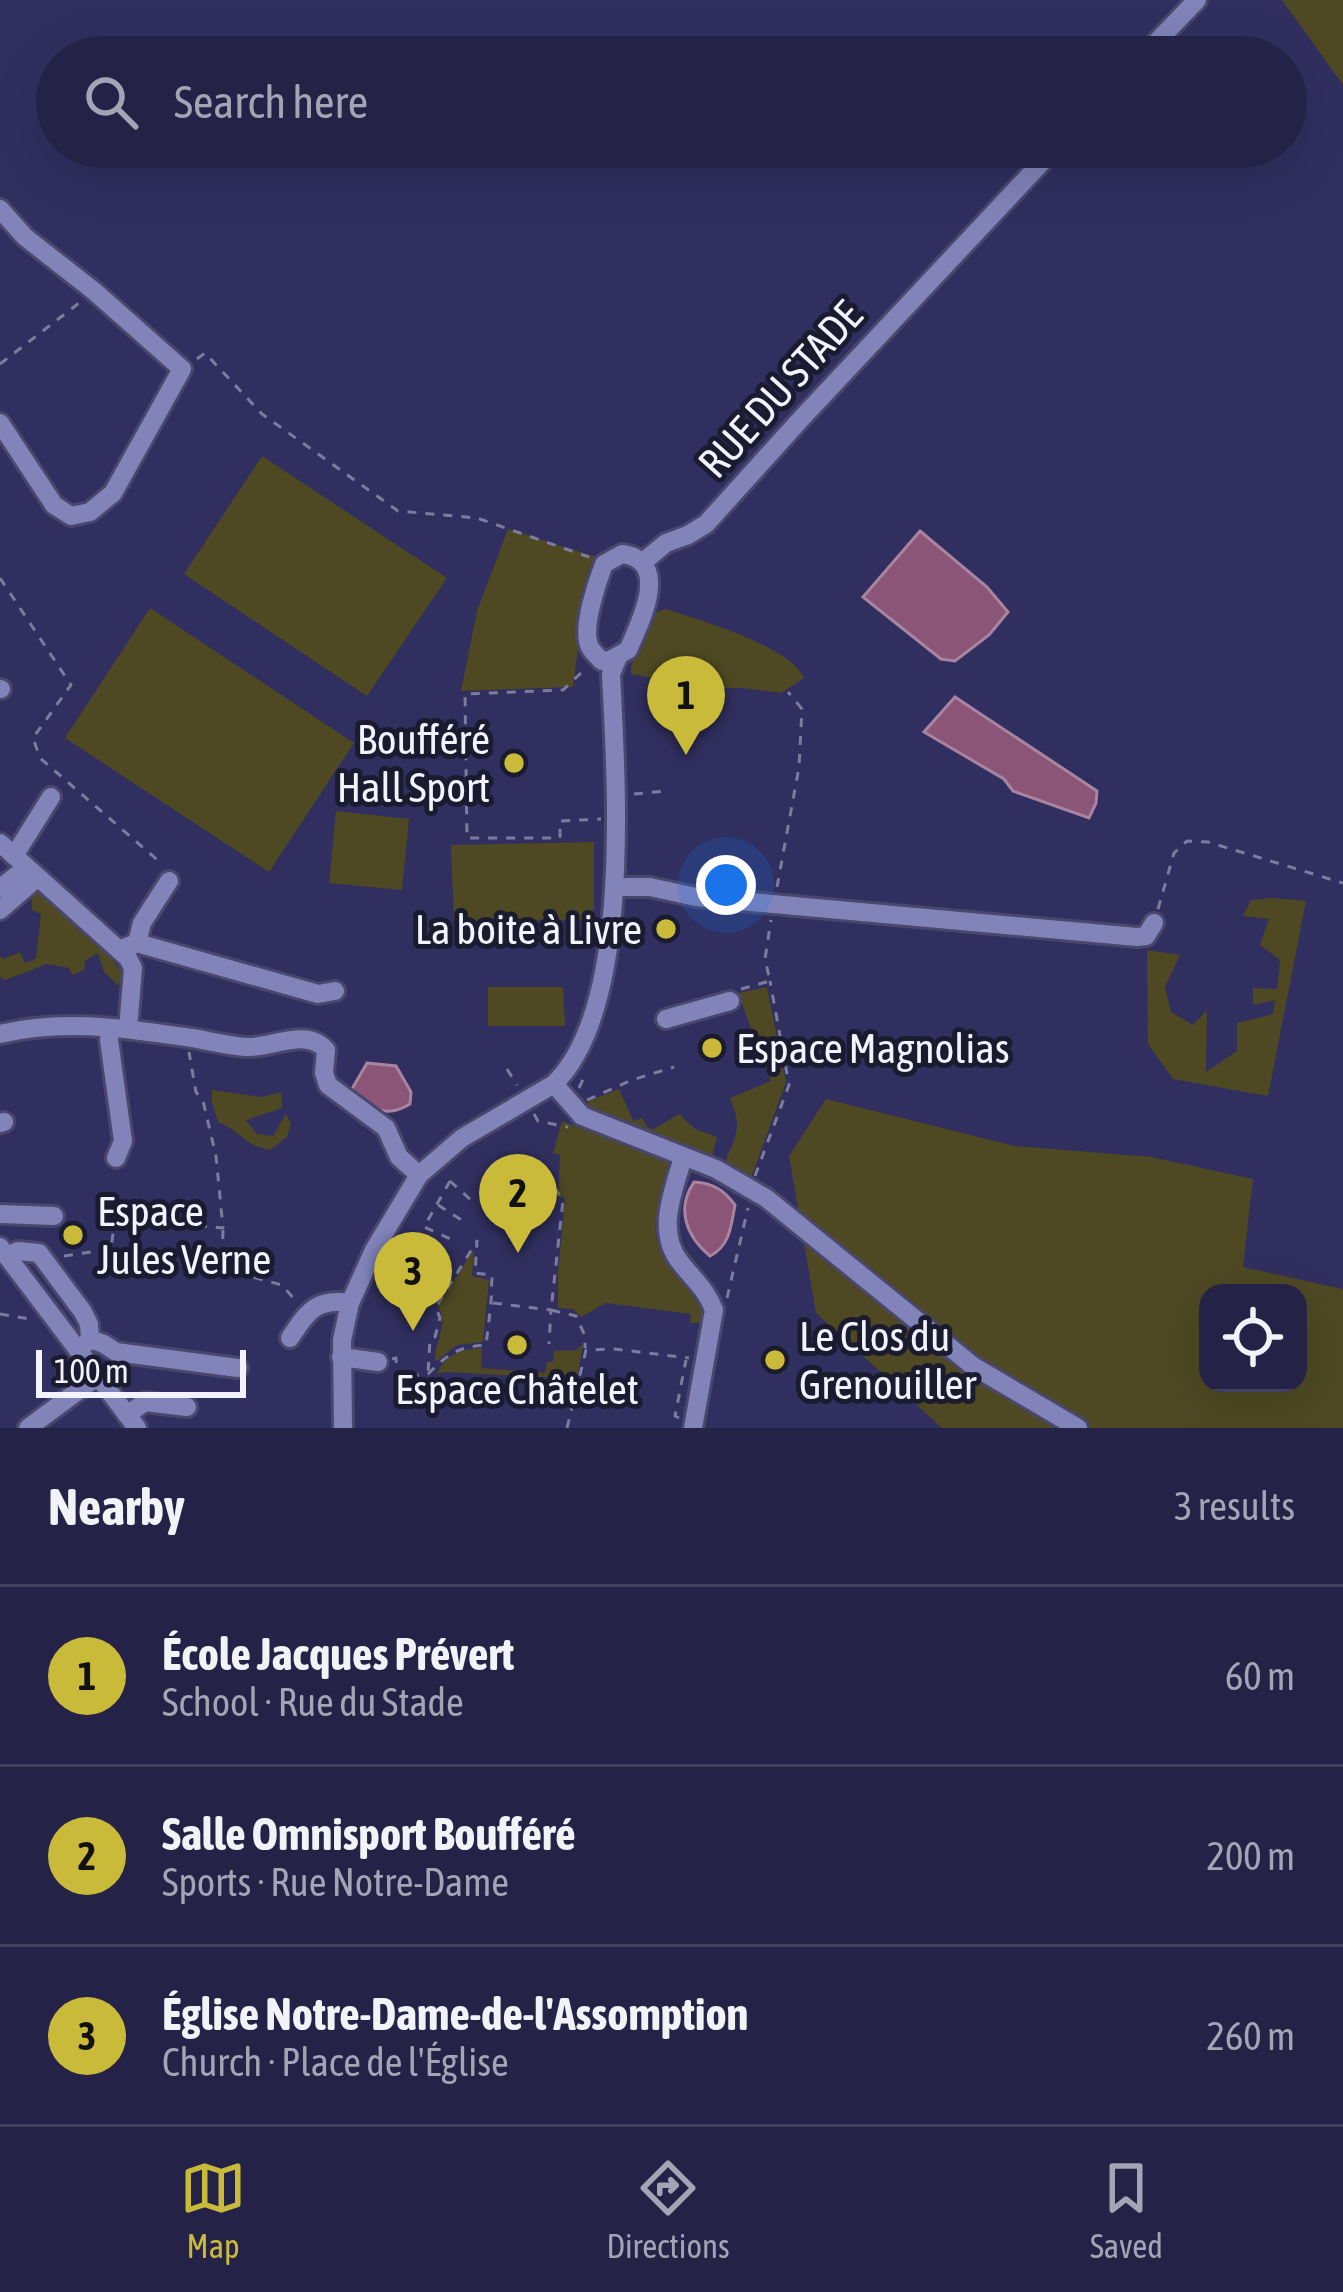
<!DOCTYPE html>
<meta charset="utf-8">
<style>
body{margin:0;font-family:"Asap Condensed",sans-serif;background:#2c2b4e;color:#f1f3f6}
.controls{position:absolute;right:36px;bottom:36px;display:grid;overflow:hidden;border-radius:24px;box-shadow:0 12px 48px #0002}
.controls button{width:108px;height:108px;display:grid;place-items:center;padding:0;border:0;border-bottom:3px solid #414060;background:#242347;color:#f1f3f6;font:60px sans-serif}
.scale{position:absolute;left:36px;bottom:30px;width:210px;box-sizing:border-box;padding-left:12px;border:6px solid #f2f3ff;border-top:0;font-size:33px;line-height:42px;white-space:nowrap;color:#f2f3ff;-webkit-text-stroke:9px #1b1b30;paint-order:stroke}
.you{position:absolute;left:726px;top:885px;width:42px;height:42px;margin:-30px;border:9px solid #fff;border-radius:50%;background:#1a73e8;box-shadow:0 0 0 18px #1a73e833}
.badge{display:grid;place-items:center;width:78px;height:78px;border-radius:50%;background:#caba3a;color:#111;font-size:39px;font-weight:700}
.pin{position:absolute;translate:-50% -99px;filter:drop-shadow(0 3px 6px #0008)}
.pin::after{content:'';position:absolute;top:63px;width:42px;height:36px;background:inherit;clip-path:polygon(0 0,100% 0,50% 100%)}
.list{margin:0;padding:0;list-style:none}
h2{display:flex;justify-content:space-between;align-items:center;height:156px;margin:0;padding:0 48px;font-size:51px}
h2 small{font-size:39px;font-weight:400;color:#a3a4b4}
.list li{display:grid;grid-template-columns:78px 1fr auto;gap:36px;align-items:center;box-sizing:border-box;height:180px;padding:0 48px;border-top:3px solid #414060}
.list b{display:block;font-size:45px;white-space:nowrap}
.list p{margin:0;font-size:39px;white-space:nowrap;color:#a3a4b4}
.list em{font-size:39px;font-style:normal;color:#a3a4b4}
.icon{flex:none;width:66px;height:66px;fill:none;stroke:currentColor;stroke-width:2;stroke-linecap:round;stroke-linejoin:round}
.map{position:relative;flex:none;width:1343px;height:1428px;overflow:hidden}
.search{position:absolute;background:#242347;box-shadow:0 12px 48px #0002;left:36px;right:36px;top:36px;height:132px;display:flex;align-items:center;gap:30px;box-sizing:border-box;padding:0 42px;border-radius:66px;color:#a3a4b4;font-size:45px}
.sheet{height:696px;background:#242347}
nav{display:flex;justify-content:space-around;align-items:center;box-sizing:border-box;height:168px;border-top:3px solid #414060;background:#242347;font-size:33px;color:#a3a4b4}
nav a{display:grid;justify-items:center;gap:6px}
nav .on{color:#caba3a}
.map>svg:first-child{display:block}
</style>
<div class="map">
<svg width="1343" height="1428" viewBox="0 0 1343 1428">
<rect width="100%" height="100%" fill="#302f5f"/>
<g fill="#4e4923" fill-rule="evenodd">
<path d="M 1282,0 L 1343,0 L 1343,85 Z"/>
<path d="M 262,456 L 447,578 L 367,696 L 184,574 Z"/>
<path d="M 508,529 L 599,558 L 580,632 L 573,687 L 461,691 L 477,611 Z"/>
<path d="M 150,608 L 354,743 L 269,872 L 65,738 Z"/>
<path d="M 665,609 C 697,619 791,646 804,678 L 781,693 L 742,688 L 691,688 L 690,685 L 631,674 L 631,667 L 649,616 Z"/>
<path d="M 336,811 L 409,819 L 402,890 L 329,883 Z"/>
<path d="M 594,842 L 594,920 L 454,921 L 451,845 Z"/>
<path d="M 32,887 L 108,955 L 123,973 L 119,986 L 104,972 L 98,953 L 85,961 L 84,970 L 72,975 L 69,968 L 47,964 L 5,980 L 0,977 L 0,956 L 4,959 L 20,952 L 25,963 L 36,959 L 41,914 L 32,910 Z"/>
<path d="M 1273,898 L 1306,901 L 1268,1096 L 1173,1079 L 1148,1044 L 1147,950 L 1180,955 L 1165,987 L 1171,1012 L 1193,1025 L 1207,1010 L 1206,1072 L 1237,1051 L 1237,1023 L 1273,1014 L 1275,1000 L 1253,1005 L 1253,988 L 1277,989 L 1280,960 L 1260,945 L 1269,919 L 1243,916 L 1251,900 Z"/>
<path d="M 488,987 L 563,987 L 565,1026 L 488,1026 Z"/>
<path d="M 767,987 L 786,1082 L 750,1181 C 709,1158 733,1161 737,1127 C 738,1118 733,1107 730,1098 L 771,1081 L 738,993 Z"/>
<path d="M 619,1089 L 633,1121 L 642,1118 L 648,1128 L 654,1129 L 679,1114 L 695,1129 L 717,1137 L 712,1156 L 706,1160 L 584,1108 L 589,1101 Z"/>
<path d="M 212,1090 L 262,1097 L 281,1092 L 282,1108 L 246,1120 L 257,1134 L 273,1136 L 286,1114 L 291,1124 L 287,1137 L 270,1150 C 242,1144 242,1132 218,1122 L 212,1102 Z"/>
<path d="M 826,1099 L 1015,1146 L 1151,1157 L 1253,1179 L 1243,1267 L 1343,1289 L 1343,1428 L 942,1428 L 816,1313 L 789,1156 ZM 1208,1293 L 1298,1293 L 1298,1383 L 1208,1383 Z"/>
<path d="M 562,1121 L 674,1165 C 666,1188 651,1216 657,1240 C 666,1276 705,1283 703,1323 L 690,1323 L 691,1314 L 606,1303 L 581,1317 L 573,1309 L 558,1308 L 558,1272 L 565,1198 L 558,1197 L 560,1155 L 553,1153 Z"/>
<path d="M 474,1249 L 472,1276 L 489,1280 L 483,1342 L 457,1345 L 437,1361 L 435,1360 C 435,1340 449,1325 438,1306 Z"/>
<path d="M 583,1344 L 577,1379 L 446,1372 L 437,1374 C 445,1354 462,1349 482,1348 L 481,1368 L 545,1373 L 547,1362 L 553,1362 L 554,1351 L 576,1350 Z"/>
</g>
<g fill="#8a5577" stroke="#a984a0" stroke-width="3">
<path d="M 920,531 L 987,587 L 1008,612 L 989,635 L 955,661 L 941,659 L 863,597 Z"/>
<path d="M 955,697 L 1097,791 L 1096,803 L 1089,818 L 1013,791 L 1004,779 L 924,732 Z"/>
<path d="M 367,1063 L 396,1066 L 411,1092 L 410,1104 C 386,1119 371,1108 349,1094 Z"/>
<path d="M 694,1182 C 713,1183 724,1190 735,1205 C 731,1226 730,1246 710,1256 C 686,1236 676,1209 694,1182 Z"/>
</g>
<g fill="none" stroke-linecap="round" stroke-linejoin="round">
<defs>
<g id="minor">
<path d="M 1142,57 L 1197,0"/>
<path d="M 0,209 L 25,237 L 94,291 L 182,369 L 113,493 L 90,512 L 71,516 L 54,505 L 0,423"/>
<path d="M 622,554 C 672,560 640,623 628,650 L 610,660 L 602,661 C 598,657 591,651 589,645 C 582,627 597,582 604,564 Z"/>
<path d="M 643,562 L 666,543 L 688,535 L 706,524 L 799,421 L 1056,147"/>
<path d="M 0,689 L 1,689"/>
<path d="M 0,843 L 128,958 L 133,968 L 128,1029"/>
<path d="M 14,856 L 51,797"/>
<path d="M 614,887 L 650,887 L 696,897 L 1137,937 L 1146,936 L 1154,923"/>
<path d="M 0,888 L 26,868"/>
<path d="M 0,910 L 37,878"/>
<path d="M 137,943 L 142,923 L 169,881"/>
<path d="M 119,950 L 137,943 L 318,994 L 335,991"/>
<path d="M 666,1019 L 730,1001"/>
<path d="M 110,1028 L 109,1040 L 123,1141 L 116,1158"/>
<path d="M 0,1034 C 64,1018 128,1029 192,1038 C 210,1041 229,1046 247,1047 C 273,1048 306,1027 326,1050 L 324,1073 L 328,1085 L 386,1128 L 399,1157 L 419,1175"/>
<path d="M 554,1084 L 582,1116 L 716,1169 L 766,1198 L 973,1366 L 1078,1428"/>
<path d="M 0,1123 L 4,1122"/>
<path d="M 683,1158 C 673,1191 656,1232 680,1262 C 693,1279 707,1290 714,1310 L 693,1428"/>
<path d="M 0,1214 L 54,1216"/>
<path d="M 0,1247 L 137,1428"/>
<path d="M 7,1256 L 18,1251 L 39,1253 L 83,1312 L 89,1324 L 90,1339 L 82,1347"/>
<path d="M 290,1338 C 308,1311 316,1298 350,1303"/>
<path d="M 90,1339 L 104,1344 L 116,1352 L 238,1368"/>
<path d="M 341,1357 L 378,1362"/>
<path d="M 127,1415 L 145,1402 L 187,1407"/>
<path d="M 28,1428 L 98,1376"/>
<path d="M 343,1428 L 342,1340 L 350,1303 L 374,1250 L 419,1175 L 462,1138 L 554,1084 C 633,1007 616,779 611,674 L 618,657"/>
</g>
</defs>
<use href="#minor" stroke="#49476c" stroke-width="24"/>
<g stroke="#7c7c9e" stroke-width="3" stroke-dasharray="9 9" stroke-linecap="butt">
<path d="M 197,359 L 205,353 L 262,414 L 398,511 L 477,518 L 589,557"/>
<path d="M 0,364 L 83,300"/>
<path d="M 0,578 L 71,685 L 33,738 L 40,758 L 162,864"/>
<path d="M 581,673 L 563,690 L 465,694 L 467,838 L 560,838 L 560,821 L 601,819"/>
<path d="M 634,794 L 665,791"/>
<path d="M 777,887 L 799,767 L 802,709 L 788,692"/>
<path d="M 1158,909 L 1174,853 L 1187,841 L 1208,842 L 1343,883"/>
<path d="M 741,989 L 770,981 L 765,959 L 771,920"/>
<path d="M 507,1069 L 517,1085"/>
<path d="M 579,1088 L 586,1073"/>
<path d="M 587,1100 L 632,1080 L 674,1067"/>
<path d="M 534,1114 L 538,1121 L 568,1127"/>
<path d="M 544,1173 L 563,1200 L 551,1310 L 576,1316 L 585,1336 L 585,1348"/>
<path d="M 755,1176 L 789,1085 L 770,981"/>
<path d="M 450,1181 L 424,1227 L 455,1241"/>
<path d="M 450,1181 L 472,1201"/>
<path d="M 438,1205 L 463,1221"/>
<path d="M 223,1230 L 222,1269 L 282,1285 L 296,1301"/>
<path d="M 64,1256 L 111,1249 L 115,1218 L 223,1228 L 216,1156 L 203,1101 L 196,1092 L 189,1052"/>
<path d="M 727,1298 L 748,1208"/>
<path d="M 493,1303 L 551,1310 L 549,1344"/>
<path d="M 0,1314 L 29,1319 L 35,1316"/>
<path d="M 392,1359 L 396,1358 L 397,1377 L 428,1374 C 448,1354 457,1347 486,1345 L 491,1303 L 492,1275 L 475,1273 L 477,1241 L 436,1307 L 440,1318 L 435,1337 L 430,1339 L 428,1374"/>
<path d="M 679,1418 L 675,1416 L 686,1360"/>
<path d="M 567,1428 L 586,1350 L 614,1349 L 689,1358"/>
</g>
<use href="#minor" stroke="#8183b9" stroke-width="18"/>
</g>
<g fill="#caba3a" stroke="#1b1b30" stroke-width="4.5">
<circle cx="514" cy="763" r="12"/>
<circle cx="666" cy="929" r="12"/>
<circle cx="712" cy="1048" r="12"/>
<circle cx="73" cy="1235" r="12"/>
<circle cx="517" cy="1345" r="12"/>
<circle cx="775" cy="1360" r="12"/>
</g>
<g text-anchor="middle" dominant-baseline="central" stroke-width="10" stroke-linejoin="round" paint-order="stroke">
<g font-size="42" fill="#f2f3ff" stroke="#1b1b30">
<text transform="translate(780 389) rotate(-48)">RUE DU STADE</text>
</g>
<g font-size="42" fill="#f2f3ff" stroke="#1b1b30" text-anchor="start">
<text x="490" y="739" text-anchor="end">Boufféré<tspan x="490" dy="48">Hall Sport</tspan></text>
<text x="642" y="929" text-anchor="end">La boite à Livre</text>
<text x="736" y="1048">Espace Magnolias</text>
<text x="97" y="1211">Espace<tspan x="97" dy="48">Jules Verne</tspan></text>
<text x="799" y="1336">Le Clos du<tspan x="799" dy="48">Grenouiller</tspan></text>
<text x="517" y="1389" text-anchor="middle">Espace Châtelet</text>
</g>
</g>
</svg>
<div class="controls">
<button><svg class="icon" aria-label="locate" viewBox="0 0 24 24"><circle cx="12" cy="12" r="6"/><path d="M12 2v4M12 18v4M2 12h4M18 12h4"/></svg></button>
</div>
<div class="scale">100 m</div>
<div class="you"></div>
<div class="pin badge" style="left:686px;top:755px">1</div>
<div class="pin badge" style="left:518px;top:1253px">2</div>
<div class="pin badge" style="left:413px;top:1331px">3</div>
<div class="search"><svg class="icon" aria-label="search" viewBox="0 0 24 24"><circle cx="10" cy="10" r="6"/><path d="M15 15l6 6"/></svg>Search here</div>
</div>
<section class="sheet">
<h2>Nearby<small>3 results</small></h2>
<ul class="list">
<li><span class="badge">1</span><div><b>École Jacques Prévert</b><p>School · Rue du Stade</p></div><em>60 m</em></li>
<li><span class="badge">2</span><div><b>Salle Omnisport Boufféré</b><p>Sports · Rue Notre-Dame</p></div><em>200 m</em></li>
<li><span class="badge">3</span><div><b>Église Notre-Dame-de-l'Assomption</b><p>Church · Place de l'Église</p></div><em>260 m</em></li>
</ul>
</section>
<nav>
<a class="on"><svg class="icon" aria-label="map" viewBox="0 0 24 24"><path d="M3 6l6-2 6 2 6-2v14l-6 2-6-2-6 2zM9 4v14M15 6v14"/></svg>Map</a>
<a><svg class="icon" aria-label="directions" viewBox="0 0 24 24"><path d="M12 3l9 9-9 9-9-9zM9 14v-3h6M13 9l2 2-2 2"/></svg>Directions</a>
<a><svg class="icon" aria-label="saved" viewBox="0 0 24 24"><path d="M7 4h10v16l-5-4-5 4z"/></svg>Saved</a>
</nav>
